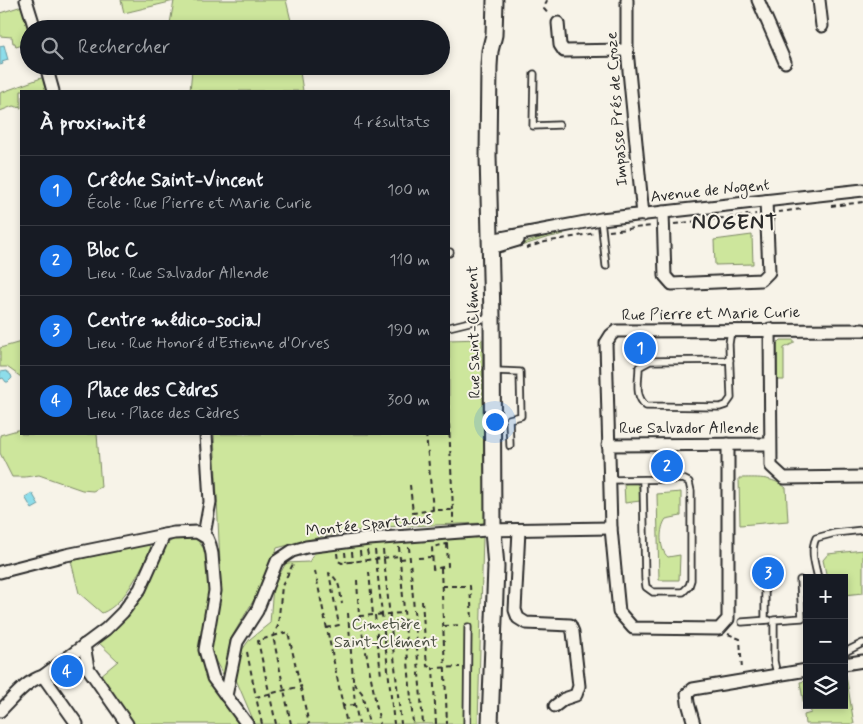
<!DOCTYPE html>
<html lang="fr">
<meta charset="utf-8">
<style>
body{margin:0;font-family:Mynerve,sans-serif;background:#242831;color:#f1f3f6}
.controls{position:absolute;right:15px;bottom:15px;display:grid;overflow:hidden;border-radius:0px;box-shadow:0 2px 8px #0003}
.controls button{width:45px;height:45px;display:grid;place-items:center;padding:0;border:0;border-bottom:1px solid #363941;background:#171b24;color:#f1f3f6;font:25px sans-serif}
.you{position:absolute;left:494px;top:421px;width:18px;height:18px;margin:-12px;border:4px solid #fff;border-radius:50%;background:#1a73e8;box-shadow:0 0 0 8px #1a73e833}
.badge{display:grid;place-items:center;width:32px;height:32px;border-radius:50%;background:#1a73e8;color:#fff;font-size:16px;font-weight:700}
.pin{position:absolute;translate:-50% -50%;border:2px solid #fff;box-shadow:0 1px 5px #0006}
.list{margin:0;padding:0;list-style:none}
h2{display:flex;justify-content:space-between;align-items:center;height:65px;margin:0;padding:0 20px;font-size:21px}
h2 small{font-size:16px;font-weight:400;color:#9ea1a6}
.list li{display:grid;grid-template-columns:32px 1fr auto;gap:15px;align-items:center;box-sizing:border-box;height:70px;padding:0 20px;border-top:1px solid #363941}
.list b{display:block;font-size:19px;white-space:nowrap}
.list p{margin:0;font-size:16px;white-space:nowrap;color:#9ea1a6}
.list em{font-size:16px;font-style:normal;color:#9ea1a6}
.icon{flex:none;width:28px;height:28px;fill:none;stroke:currentColor;stroke-width:2;stroke-linecap:round;stroke-linejoin:round}
.map{position:relative;flex:none;width:863px;height:724px;overflow:hidden}
.search{position:absolute;background:#171b24;box-shadow:0 2px 8px #0003;left:20px;top:20px;width:430px;height:55px;display:flex;align-items:center;gap:12px;box-sizing:border-box;padding:0 18px;border-radius:28px;color:#9ea1a6;font-size:19px}
.panel{position:absolute;background:#171b24;box-shadow:0 2px 8px #0003;left:20px;top:90px;width:430px;height:345px;border-radius:0px}
.map>svg:first-child{display:block}
</style>
<div class="map">
<svg width="863" height="724" viewBox="0 0 863 724">
<rect width="100%" height="100%" fill="#f7f3e8"/>
<filter id="ink" filterUnits="userSpaceOnUse"><feTurbulence type="fractalNoise" baseFrequency=".02" numOctaves="2"/><feDisplacementMap in="SourceGraphic" scale="10" xChannelSelector="R" yChannelSelector="G"/><feConvolveMatrix kernelMatrix="1 2 1 2 8 2 1 2 1" color-interpolation-filters="sRGB"/></filter>
<g filter="url(#ink)">
<g fill="#cde69c" stroke="#7c8864">
<path d="M 121,0 L 286,0 L 293,29 L 169,29 L 174,1 L 124,13 Z"/>
<path d="M 22,6 L 29,29 L 29,43 L 16,47 L 15,43 L 13,43 L 12,37 L 0,36 L 0,13 Z"/>
<path d="M 183,66 L 299,66 L 303,91 L 190,91 L 192,70 Z"/>
<path d="M 44,77 L 48,91 L 21,91 L 21,108 L 13,106 L 0,111 L 0,93 Z"/>
<path d="M 562,231 L 564,234 L 546,238 L 502,252 L 502,250 Z"/>
<path d="M 752,235 L 753,264 L 715,265 L 714,240 Z"/>
<path d="M 482,339 L 485,523 L 380,527 L 324,536 L 277,548 L 273,563 L 262,586 L 230,640 L 228,683 L 212,655 L 211,650 L 221,585 L 214,434 L 449,434 L 449,340 Z"/>
<path d="M 781,340 L 794,340 L 794,343 L 784,348 L 784,380 L 777,380 L 777,344 Z"/>
<path d="M 21,342 L 21,377 L 7,367 L 0,367 L 0,348 Z"/>
<path d="M 21,429 L 21,434 L 97,434 L 101,487 L 93,491 L 82,490 L 39,475 L 25,477 L 12,477 L 0,453 L 0,435 Z"/>
<path d="M 739,478 C 756,478 772,476 786,488 L 788,521 L 740,525 Z"/>
<path d="M 636,482 L 639,487 L 640,501 L 625,503 L 624,484 Z"/>
<path d="M 681,492 L 681,516 L 666,519 C 659,528 659,550 668,557 L 680,555 L 679,580 L 659,580 L 657,494 Z"/>
<path d="M 483,535 L 478,724 L 255,724 L 234,675 L 236,658 L 250,639 L 270,623 L 273,586 L 286,563 L 309,562 L 316,550 L 372,544 Z"/>
<path d="M 178,537 L 191,537 L 197,539 L 206,552 L 213,591 L 202,650 L 243,724 L 130,724 L 100,676 L 118,661 L 96,640 L 130,610 L 148,587 L 162,553 L 168,543 Z"/>
<path d="M 148,544 L 151,548 C 141,569 125,604 102,613 L 79,593 L 71,561 Z"/>
<path d="M 863,550 L 863,593 L 844,595 L 844,578 L 827,578 L 823,560 L 828,554 Z"/>
<path d="M 846,675 L 854,724 L 805,724 L 804,715 L 811,713 L 810,706 L 804,706 L 800,682 L 807,681 L 807,705 L 844,705 L 844,676 Z"/>
</g>
<g fill="#8dddea" stroke="#66969e">
<path d="M 4,45 L 8,60 L 2,62 L 3,64 L 0,65 L 0,46 Z"/>
<path d="M 6,371 L 11,375 L 12,378 L 8,382 L 6,382 L 3,378 L 0,379 L 0,372 Z"/>
<path d="M 32,493 L 39,505 L 32,509 L 25,497 Z"/>
</g>
<g fill="none" stroke-linecap="round" stroke-linejoin="round">
<defs>
<g id="lane">
<path d="M 534,74 L 533,126 L 559,125"/>
<path d="M 601,219 L 606,266"/>
<path d="M 449,253 L 450,252"/>
<path d="M 449,327 L 490,317"/>
<path d="M 730,360 L 650,361 L 639,367 C 639,382 634,395 646,406 L 720,407 L 726,405 L 731,398 L 729,344 L 731,330"/>
<path d="M 494,371 L 520,372 L 521,416 L 509,419 L 510,446"/>
<path d="M 609,480 L 683,479 L 689,482 L 691,491 L 691,580 L 689,586 L 683,592 L 653,592 L 646,587 L 645,579 L 643,481"/>
<path d="M 818,578 C 815,565 810,550 816,538 L 835,533 L 863,530"/>
<path d="M 765,587 L 765,620"/>
<path d="M 742,622 L 769,620"/>
<path d="M 844,664 L 845,652 L 863,643"/>
<path d="M 777,674 L 774,661 L 774,620 L 802,618 L 800,580"/>
<path d="M 467,724 L 468,627"/>
</g>
<g id="street">
<path d="M 26,0 L 35,29"/>
<path d="M 627,0 L 627,50 L 643,215"/>
<path d="M 758,0 L 785,62"/>
<path d="M 819,0 L 822,26"/>
<path d="M 558,23 L 560,45 L 564,51 L 627,50"/>
<path d="M 46,66 L 53,91"/>
<path d="M 663,212 L 665,276 L 672,284 L 761,280 L 769,272 L 766,201"/>
<path d="M 490,240 L 601,219 L 863,190"/>
<path d="M 491,248 L 518,240"/>
<path d="M 770,329 L 771,466 L 784,478 L 863,477"/>
<path d="M 728,444 L 728,619 L 719,629 L 633,628 L 619,612 L 611,528 L 606,343 L 611,335 L 616,331 L 863,330"/>
<path d="M 608,445 L 770,444"/>
<path d="M 519,530 L 515,610 L 518,618 L 526,623 L 570,625 L 573,632 L 579,686 L 576,695 L 564,699 L 555,706"/>
<path d="M 204,535 L 210,502 L 206,434"/>
<path d="M 0,572 L 66,555 L 174,533 L 197,532 L 207,538 L 210,545 L 212,554 L 215,591 L 205,650 L 213,678 L 247,724"/>
<path d="M 84,645 L 88,668 L 127,724"/>
<path d="M 844,664 L 863,661"/>
<path d="M 43,676 L 77,724"/>
<path d="M 226,696 L 237,642 L 257,611 L 277,561 L 292,551 L 306,547 L 369,539 L 487,530 L 611,528"/>
<path d="M 0,711 C 13,698 26,681 43,676 L 106,629 L 123,612 L 140,589 L 164,535"/>
<path d="M 694,724 L 688,703 L 687,694 L 693,689 L 807,670"/>
</g>
<path id="secondary" d="M 490,724 L 496,567 L 493,530 L 492,316 L 488,156 L 489,66 L 490,51 L 494,35 L 495,0"/>
</defs>
<use href="#lane" stroke="#2b2b2b" stroke-width="9"/>
<use href="#street" stroke="#2b2b2b" stroke-width="15"/>
<use href="#secondary" stroke="#2b2b2b" stroke-width="19"/>
<g stroke="#2b2b2b" stroke-width="2" stroke-dasharray="5 4" stroke-linecap="butt">
<path d="M 547,0 L 544,9 L 549,15"/>
<path d="M 831,206 L 863,202"/>
<path d="M 778,212 L 803,209"/>
<path d="M 674,224 L 756,214"/>
<path d="M 609,231 L 652,226"/>
<path d="M 526,248 L 545,242 L 595,233"/>
<path d="M 449,424 L 453,510"/>
<path d="M 426,434 L 433,510 L 453,510 L 453,523"/>
<path d="M 410,485 L 413,513 L 433,510"/>
<path d="M 447,544 L 448,566 L 433,569 L 432,547 Z"/>
<path d="M 399,547 L 413,724"/>
<path d="M 409,547 L 423,724"/>
<path d="M 367,550 L 369,560"/>
<path d="M 375,550 L 394,724"/>
<path d="M 383,550 L 401,724"/>
<path d="M 360,551 L 361,561"/>
<path d="M 345,552 L 346,562"/>
<path d="M 352,552 L 353,562"/>
<path d="M 337,553 L 338,561 L 342,563 L 399,556"/>
<path d="M 418,558 L 432,557"/>
<path d="M 400,559 L 409,558"/>
<path d="M 441,568 L 447,724"/>
<path d="M 315,571 L 343,706 L 355,705"/>
<path d="M 369,572 L 373,615"/>
<path d="M 357,580 L 359,616 L 380,724"/>
<path d="M 442,586 L 470,586 L 472,619"/>
<path d="M 422,601 L 427,666 L 433,668"/>
<path d="M 348,613 L 355,705 L 359,724"/>
<path d="M 375,615 L 381,676"/>
<path d="M 359,616 L 403,613"/>
<path d="M 444,626 L 461,625"/>
<path d="M 326,628 L 339,625 L 329,573 C 340,580 340,591 342,604"/>
<path d="M 728,634 L 740,639 L 742,670"/>
<path d="M 247,652 L 256,697"/>
<path d="M 354,683 L 362,693 L 369,724"/>
<path d="M 343,706 L 347,724"/>
<path d="M 262,724 L 256,697 L 302,686"/>
<path d="M 276,724 L 258,641 L 273,636 L 278,626 L 282,586 L 293,564"/>
<path d="M 291,724 L 273,636 L 288,632 L 309,724"/>
<path d="M 436,724 L 433,668 L 460,667"/>
</g>
<use href="#lane" stroke="#f7f3e8" stroke-width="5.5"/>
<use href="#street" stroke="#f7f3e8" stroke-width="11"/>
<use href="#secondary" stroke="#f7f3e8" stroke-width="15"/>
</g>
</g>
<g text-anchor="middle" dominant-baseline="central" stroke-width="4" stroke-linejoin="round" paint-order="stroke">
<g font-size="16" fill="#2b2b2b" stroke="#f7f3e8">
<text transform="translate(617 109) rotate(-94)">Impasse Prés de Croze</text>
<text transform="translate(710 191) rotate(-6)">Avenue de Nogent</text>
<text transform="translate(711 314) rotate(-1)">Rue Pierre et Marie Curie</text>
<text transform="translate(474 332) rotate(-91)">Rue Saint-Clément</text>
<text x="689" y="428">Rue Salvador Allende</text>
<text transform="translate(369 525) rotate(-6)">Montée Spartacus</text>
</g>
<g font-size="16" fill="#4b5042" stroke="#f7f3e8">
<text x="386" y="624">Cimetière<tspan x="386" dy="18">Saint-Clément</tspan></text>
</g>
<g font-size="21" font-weight="bold" letter-spacing="1" fill="#2b2b2b" stroke="#f7f3e8">
<text x="735" y="223">NOGENT</text>
</g>
</g>
</svg>
<div class="controls">
<button>+</button>
<button>−</button>
<button><svg class="icon" aria-label="layers" viewBox="0 0 24 24"><path d="M12 4l9 5-9 5-9-5zM3 14l9 5 9-5"/></svg></button>
</div>
<div class="you"></div>
<div class="pin badge" style="left:640px;top:348px">1</div>
<div class="pin badge" style="left:667px;top:466px">2</div>
<div class="pin badge" style="left:768px;top:573px">3</div>
<div class="pin badge" style="left:67px;top:671px">4</div>
<div class="search"><svg class="icon" aria-label="search" viewBox="0 0 24 24"><circle cx="10" cy="10" r="6"/><path d="M15 15l6 6"/></svg>Rechercher</div>
<section class="panel">
<h2>À proximité<small>4 résultats</small></h2>
<ul class="list">
<li><span class="badge">1</span><div><b>Crêche Saint-Vincent</b><p>École · Rue Pierre et Marie Curie</p></div><em>100 m</em></li>
<li><span class="badge">2</span><div><b>Bloc C</b><p>Lieu · Rue Salvador Allende</p></div><em>110 m</em></li>
<li><span class="badge">3</span><div><b>Centre médico-social</b><p>Lieu · Rue Honoré d'Estienne d'Orves</p></div><em>190 m</em></li>
<li><span class="badge">4</span><div><b>Place des Cèdres</b><p>Lieu · Place des Cèdres</p></div><em>300 m</em></li>
</ul>
</section>
</div>
